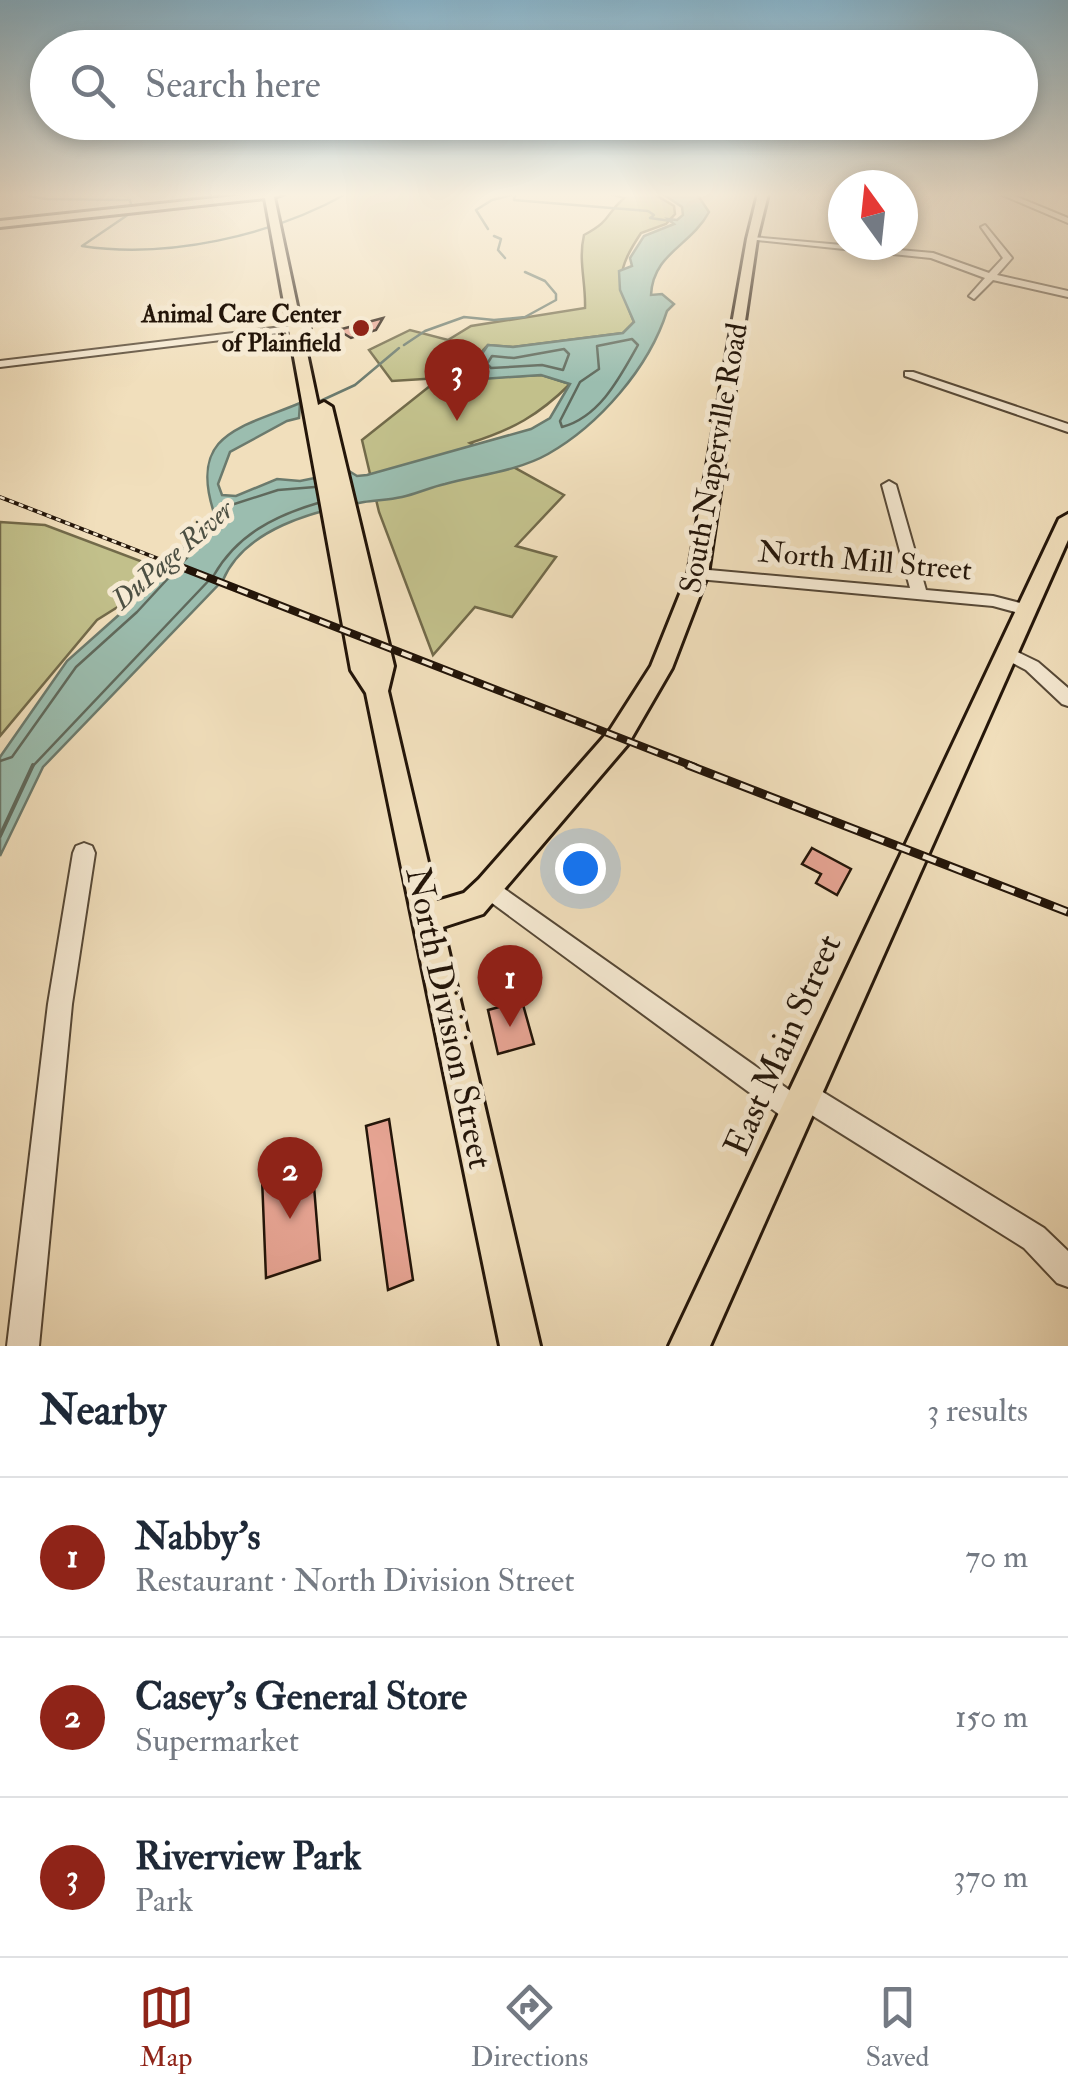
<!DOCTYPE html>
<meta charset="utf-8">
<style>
body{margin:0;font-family:"IM FELL Double Pica",serif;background:#f2f2f3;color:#1f2937}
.compass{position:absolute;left:828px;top:170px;width:90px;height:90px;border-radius:50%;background:#fff;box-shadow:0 5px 15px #0003;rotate:345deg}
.you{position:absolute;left:580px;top:868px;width:35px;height:35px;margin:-25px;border:8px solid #fff;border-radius:50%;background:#1a73e8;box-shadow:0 0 0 15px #1a73e833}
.badge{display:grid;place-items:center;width:65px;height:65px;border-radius:50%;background:#8f2418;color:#fff;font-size:32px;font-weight:700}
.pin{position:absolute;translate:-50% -82px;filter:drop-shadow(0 2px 5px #0008)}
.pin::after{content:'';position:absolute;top:52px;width:35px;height:30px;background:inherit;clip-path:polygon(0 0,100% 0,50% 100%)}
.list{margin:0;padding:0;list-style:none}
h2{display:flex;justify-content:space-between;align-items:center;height:130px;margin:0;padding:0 40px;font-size:42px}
h2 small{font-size:32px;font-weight:400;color:#747a83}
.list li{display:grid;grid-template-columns:65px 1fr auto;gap:30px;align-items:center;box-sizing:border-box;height:160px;padding:0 40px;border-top:2px solid #e0e1e3}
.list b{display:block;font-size:38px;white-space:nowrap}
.list p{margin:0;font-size:32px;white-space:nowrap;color:#747a83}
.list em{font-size:32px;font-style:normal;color:#747a83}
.icon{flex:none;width:55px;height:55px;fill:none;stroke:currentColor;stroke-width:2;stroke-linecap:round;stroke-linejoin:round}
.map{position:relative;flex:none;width:1068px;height:1346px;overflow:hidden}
.search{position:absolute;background:#fff;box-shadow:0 5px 15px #0003;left:30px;right:30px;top:30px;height:110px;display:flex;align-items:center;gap:25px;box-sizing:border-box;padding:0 35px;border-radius:55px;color:#747a83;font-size:38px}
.sheet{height:610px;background:#fff}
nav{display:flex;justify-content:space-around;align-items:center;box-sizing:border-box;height:140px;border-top:2px solid #e0e1e3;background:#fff;font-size:28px;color:#747a83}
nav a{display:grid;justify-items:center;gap:5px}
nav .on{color:#8f2418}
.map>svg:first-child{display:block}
</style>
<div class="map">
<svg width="1068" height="1346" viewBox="0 0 1068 1346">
<rect width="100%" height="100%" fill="#f1dfbc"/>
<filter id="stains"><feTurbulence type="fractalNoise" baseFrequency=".002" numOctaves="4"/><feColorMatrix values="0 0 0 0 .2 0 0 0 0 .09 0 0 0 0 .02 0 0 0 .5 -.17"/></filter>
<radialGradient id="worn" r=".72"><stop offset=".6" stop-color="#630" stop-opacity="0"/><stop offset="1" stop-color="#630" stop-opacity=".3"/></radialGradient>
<g fill="#c2c08b" stroke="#726a4a" stroke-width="2.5">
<path d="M 610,194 L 654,194 L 674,206 L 675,214 L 666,224 L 641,233 C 616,271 617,281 634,322 L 623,333 L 513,347 L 488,345 C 477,356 471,365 482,378 L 542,375 L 570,384 C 539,415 512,430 470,443 L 564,495 L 516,546 L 556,557 L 512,617 L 475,607 L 433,655 L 379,512 L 362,440 L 440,378 L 392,381 L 369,350 L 410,330 L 448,340 L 471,326 L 585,308 C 586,283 578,260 584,235 C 612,220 604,216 624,198 Z"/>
<path d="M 0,522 L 45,525 L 159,568 L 132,598 L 97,620 L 0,736 Z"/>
</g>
<path fill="#9bbdaf" stroke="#6b7a6d" stroke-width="2.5" d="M 663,194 L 697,194 L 709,212 C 691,246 653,253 651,295 L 662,294 L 674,304 L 667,311 C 649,368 599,425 548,454 C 518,471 478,475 445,484 C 431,487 416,494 402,497 C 389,500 376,500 364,502 C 313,511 245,529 223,580 L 43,767 L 0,856 L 0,757 L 67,661 L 130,605 L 214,513 C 188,433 241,428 300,403 L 299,418 L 287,421 L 230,452 L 218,484 L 222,495 L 236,496 L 277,479 L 300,481 L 349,471 L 357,476 L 367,475 L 531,429 L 550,418 L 570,384 L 541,375 L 482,379 L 475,364 L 488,345 L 513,347 L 623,333 L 634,322 L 620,290 L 619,271 L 632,266 L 630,258 L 644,236 L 674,224 L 668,219 L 677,220 L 683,215 L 682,207 Z"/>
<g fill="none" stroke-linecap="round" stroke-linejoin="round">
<g stroke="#5f695c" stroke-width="2.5">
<path d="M 632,339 L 638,345 C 620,377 600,417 562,427 L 560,421 L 580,382 L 599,369 L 597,346 Z"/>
<path d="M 564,349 L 569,354 L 563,370 L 542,365 L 491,368 L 487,364 L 492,356 L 514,358 Z"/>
<path d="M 0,761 L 12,757 L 76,667 L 137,612 L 221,521 L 225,507 L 278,490 L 315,487"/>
<path d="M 32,767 L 214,575 C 237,535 274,516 318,503"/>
</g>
<path stroke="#5f695c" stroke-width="4" d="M 0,836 L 33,765"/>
<g stroke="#6b7a6d" stroke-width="2.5">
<path d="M 19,194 L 46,199 L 130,200 L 131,204"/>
<path d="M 363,194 L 375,194"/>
<path d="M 515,195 L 514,200 L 648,211 L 654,215 L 650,218 L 671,221"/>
<path d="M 132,212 L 82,246 C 167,259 271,236 346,194"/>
<path d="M 488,229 L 476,210 L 492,200 L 516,194"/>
<path d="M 494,236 L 501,239 L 498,250 L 505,258"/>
<path d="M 404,345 L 425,331 L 464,317 L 494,320 L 525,317 L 556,300 L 556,294 L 545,281 L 525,272"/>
<path d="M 316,403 L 355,385 L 399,348"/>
</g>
</g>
<g fill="#e6a493" stroke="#231509" stroke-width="2.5">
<path d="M 383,318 L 376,330 L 351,338 L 338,330 Z"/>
<path d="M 812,848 L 851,869 L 837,895 L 816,883 L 821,874 L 802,864 Z"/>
<path d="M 522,1001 L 534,1044 L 498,1054 L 488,1010 Z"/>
<path d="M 389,1119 L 413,1280 L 388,1290 L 366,1126 Z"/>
<path d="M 312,1162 L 320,1260 L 266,1278 L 262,1178 Z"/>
</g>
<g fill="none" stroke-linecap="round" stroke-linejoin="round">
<defs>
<g id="minor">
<path d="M 1000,194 L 1010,194 L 1068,218 L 1068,223 Z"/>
<path d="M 985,225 L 1012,258 L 997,275 L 1068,291 L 1068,297 L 993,280 L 974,299 L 969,296 L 985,278 L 931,258 L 748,239 L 752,237 L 933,253 L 989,273 L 1003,258 L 981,227 Z"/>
<path d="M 307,324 L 311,325 L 311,329 L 0,367 L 0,361 Z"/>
<path d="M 905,372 L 913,372 L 1068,424 L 1068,432 L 905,376 Z"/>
<path d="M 889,481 L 896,485 L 926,590 L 993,596 L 1032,606 L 1034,610 L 1032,614 L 1026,615 L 993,606 L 698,579 L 690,574 L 698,569 L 910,588 L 882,485 Z"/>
<path d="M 1007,647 L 1038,662 L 1068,688 L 1068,706 L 1062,704 L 1026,670 L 1001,657 L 998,653 L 1001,649 Z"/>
<path d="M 84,843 L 92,846 L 95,853 L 72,1004 L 39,1346 L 7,1346 L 48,1004 L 73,853 L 76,846 Z"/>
<path d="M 489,878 L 792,1092 L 795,1086 L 804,1082 L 813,1086 L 1044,1228 L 1068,1251 L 1068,1287 L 1057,1283 L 1024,1248 L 810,1114 L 806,1121 L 797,1125 L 788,1121 L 481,895 L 478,888 L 481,881 Z"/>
</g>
<g id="major">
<path d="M 253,194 L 283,194 L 274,197 L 318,405 L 324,402 L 332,407 L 394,666 L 388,691 L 437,901 L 464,893 L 479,879 L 610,730 L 651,666 L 688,574 L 747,239 L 758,194 L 768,194 L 757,239 L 708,574 L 672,668 L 628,744 L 483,914 L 443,927 L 540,1346 L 500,1346 L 366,693 L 351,670 L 265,198 L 0,227 L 0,221 Z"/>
<path d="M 1068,514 L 1068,540 L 710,1346 L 669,1346 L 1059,519 Z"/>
</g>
</defs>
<use href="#minor" stroke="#564836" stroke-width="4"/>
<use href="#major" stroke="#231509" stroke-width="6"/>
<use href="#minor" fill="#f6ead3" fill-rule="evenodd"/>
<use href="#major" fill="#f1dfbc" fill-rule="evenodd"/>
<defs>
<path id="rail-far2" d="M 0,497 L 182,568"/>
<path id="rail-far1" d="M 176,565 L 695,767"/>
<path id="rail" d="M 688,765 L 1068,912"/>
</defs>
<use href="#rail-far2" stroke="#231509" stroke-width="4"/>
<use href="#rail-far1" stroke="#231509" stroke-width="8"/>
<use href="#rail" stroke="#231509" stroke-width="9"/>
<use href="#rail-far2" stroke="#f6ead3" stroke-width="2.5" stroke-dasharray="5" stroke-linecap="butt"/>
<use href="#rail-far1" stroke="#f6ead3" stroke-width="4" stroke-dasharray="11" stroke-linecap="butt"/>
<use href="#rail" stroke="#f6ead3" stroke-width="5" stroke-dasharray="14" stroke-linecap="butt"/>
</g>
<linearGradient id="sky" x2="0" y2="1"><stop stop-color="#89b8d1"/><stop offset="0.51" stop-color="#f9f1e1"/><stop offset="1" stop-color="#f9f1e1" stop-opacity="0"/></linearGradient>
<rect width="1068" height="382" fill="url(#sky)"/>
<circle fill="#8f2418" stroke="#f6ead3" stroke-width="4" cx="361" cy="328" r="10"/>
<g text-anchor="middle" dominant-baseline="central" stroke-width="10" stroke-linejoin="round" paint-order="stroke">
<g font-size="25" font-weight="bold" fill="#231509" stroke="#f6ead3" text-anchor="end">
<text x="341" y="314">Animal Care Center<tspan x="341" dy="29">of Plainfield</tspan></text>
</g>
<g font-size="28" font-style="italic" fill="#4d5043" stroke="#f6ead3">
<text transform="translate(173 555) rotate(-41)">DuPage River</text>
</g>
<g font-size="30" fill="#231509" stroke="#f6ead3">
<text transform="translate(714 458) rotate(-80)">South Naperville Road</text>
<text transform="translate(865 561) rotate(5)">North Mill Street</text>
</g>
<g font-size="35" fill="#231509" stroke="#f6ead3">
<text transform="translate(449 1018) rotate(78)">North Division Street</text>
<text transform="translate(783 1045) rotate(-66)">East Main Street</text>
</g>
</g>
<rect width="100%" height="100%" filter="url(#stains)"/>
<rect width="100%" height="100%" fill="url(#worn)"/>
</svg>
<svg class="compass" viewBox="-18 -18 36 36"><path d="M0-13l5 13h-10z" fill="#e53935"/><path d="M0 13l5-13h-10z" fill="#747a83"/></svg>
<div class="you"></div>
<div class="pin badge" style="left:510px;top:1027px">1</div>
<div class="pin badge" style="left:290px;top:1219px">2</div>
<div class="pin badge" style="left:457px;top:421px">3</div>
<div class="search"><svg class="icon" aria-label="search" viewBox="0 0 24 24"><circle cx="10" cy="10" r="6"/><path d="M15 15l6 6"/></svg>Search here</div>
</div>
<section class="sheet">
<h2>Nearby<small>3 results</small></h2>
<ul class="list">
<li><span class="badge">1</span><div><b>Nabby’s</b><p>Restaurant · North Division Street</p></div><em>70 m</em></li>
<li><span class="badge">2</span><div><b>Casey's General Store</b><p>Supermarket</p></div><em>150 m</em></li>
<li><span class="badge">3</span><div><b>Riverview Park</b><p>Park</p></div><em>370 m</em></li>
</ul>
</section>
<nav>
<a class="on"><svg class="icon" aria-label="map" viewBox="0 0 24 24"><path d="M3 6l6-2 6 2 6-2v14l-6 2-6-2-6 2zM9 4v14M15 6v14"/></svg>Map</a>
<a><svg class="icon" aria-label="directions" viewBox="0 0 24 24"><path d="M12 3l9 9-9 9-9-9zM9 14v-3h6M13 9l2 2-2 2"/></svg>Directions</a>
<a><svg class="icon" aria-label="saved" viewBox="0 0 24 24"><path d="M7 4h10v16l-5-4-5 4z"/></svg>Saved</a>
</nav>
